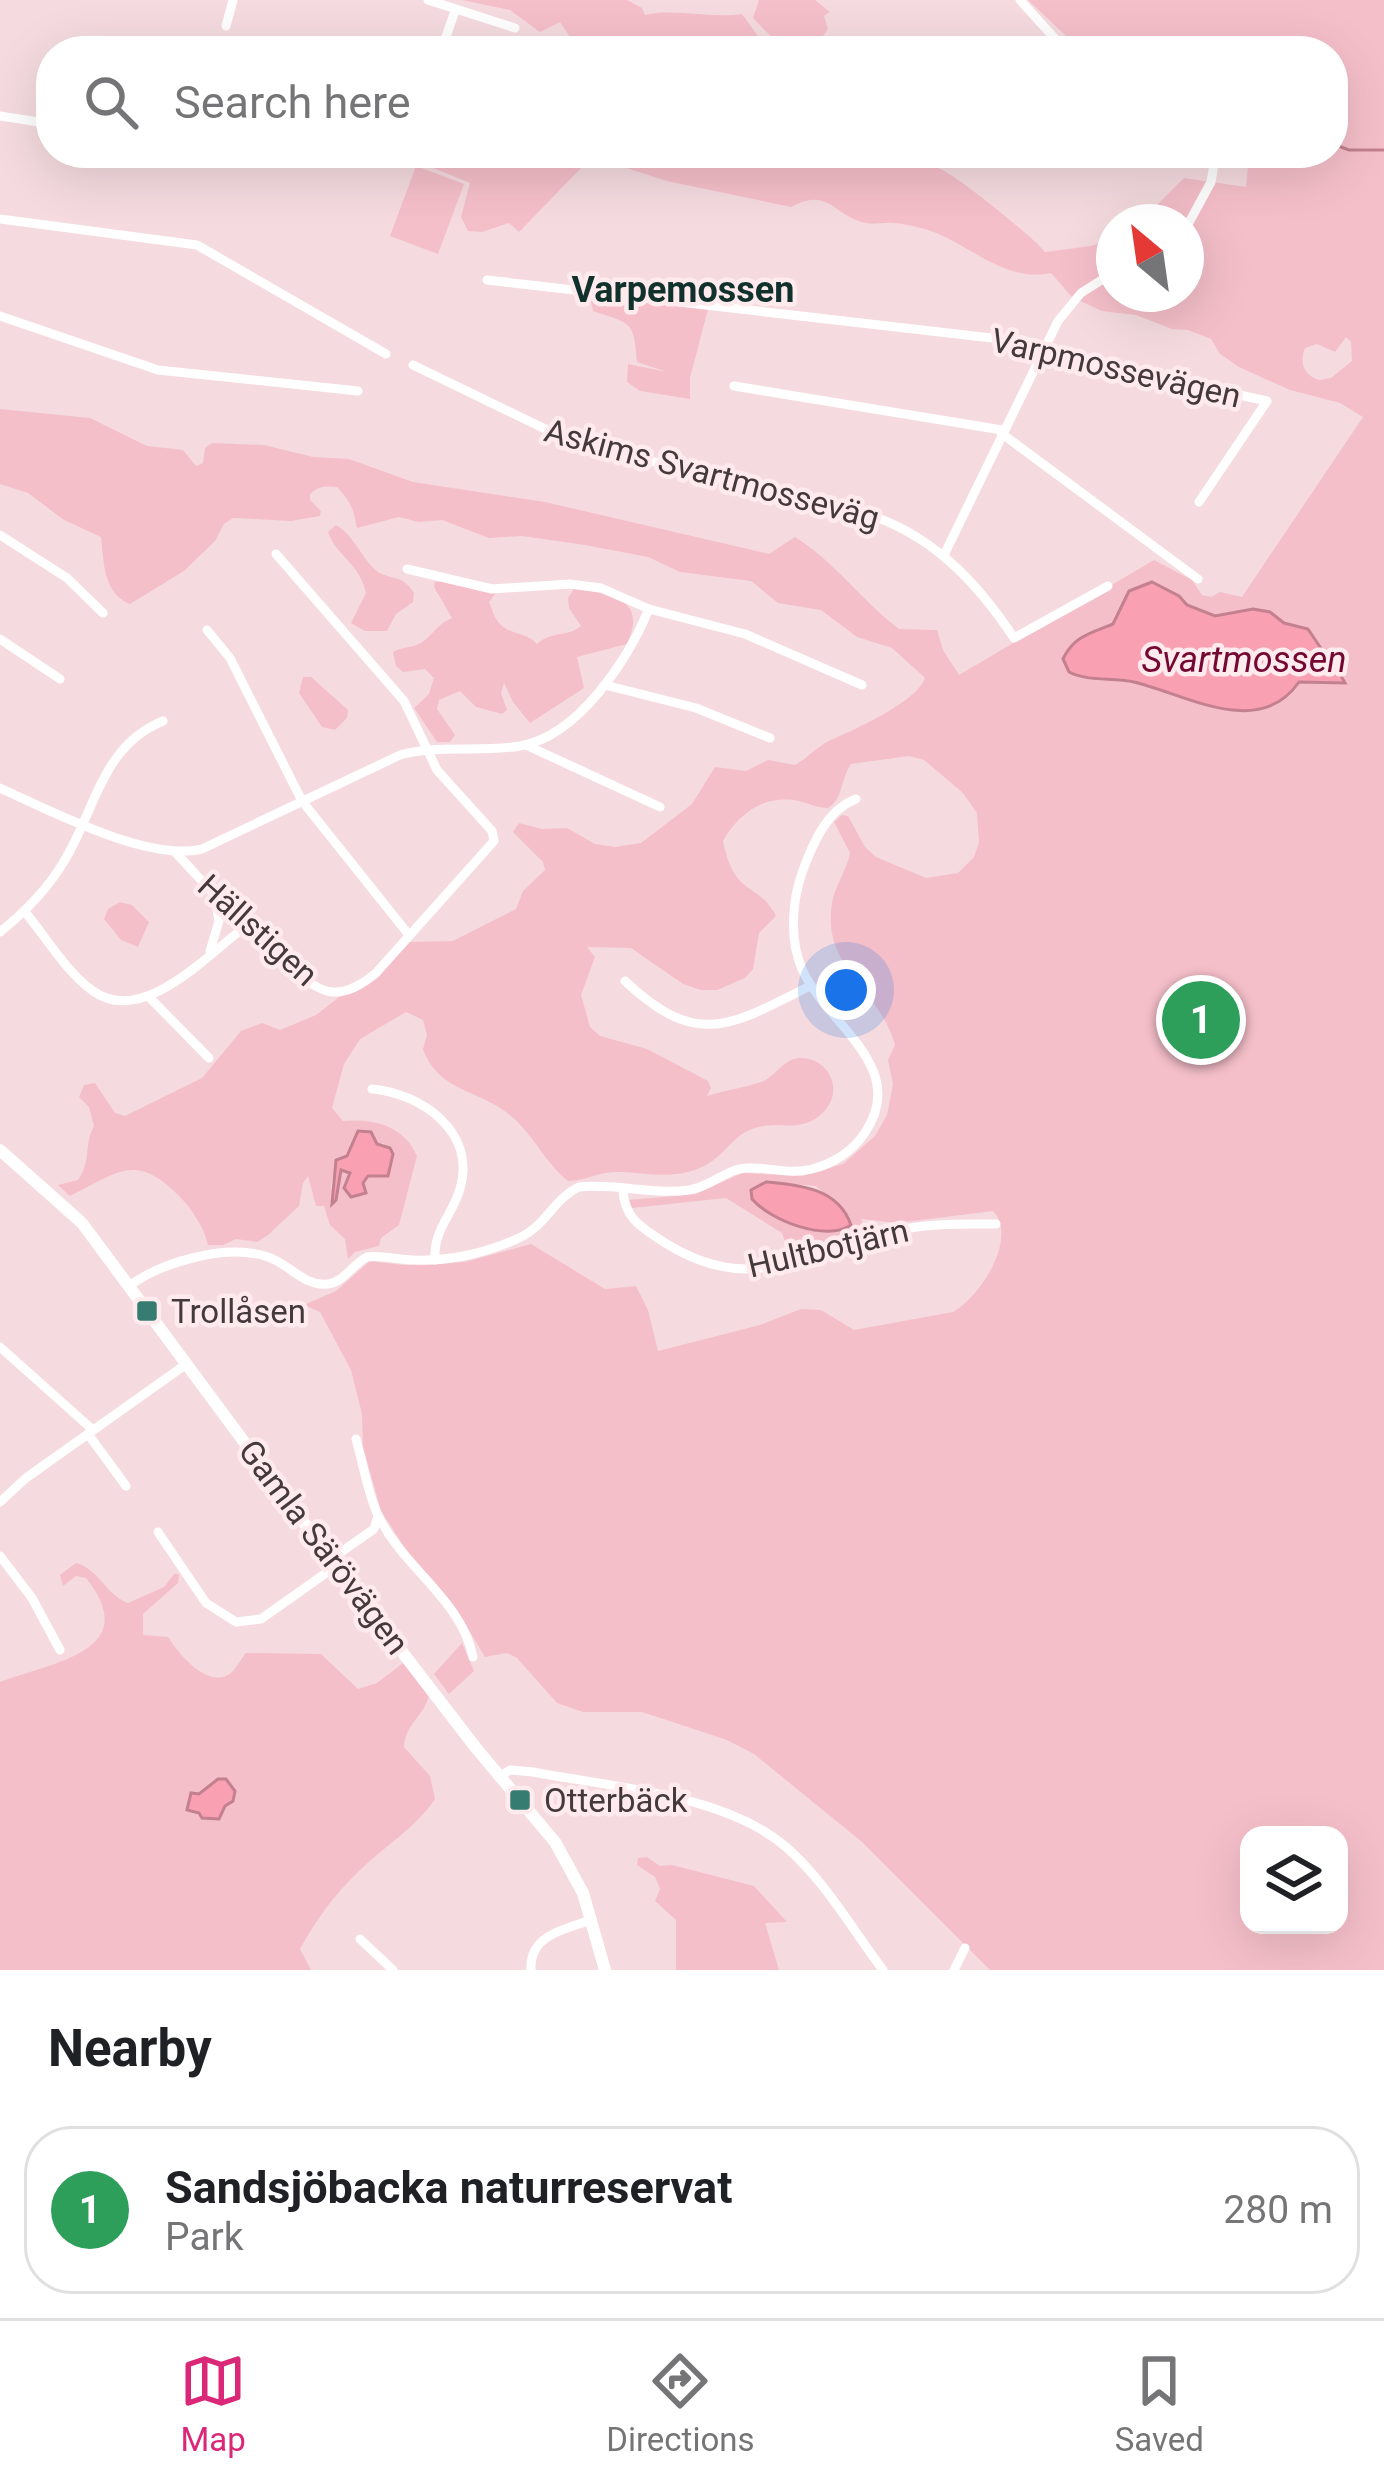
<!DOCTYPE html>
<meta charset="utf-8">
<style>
body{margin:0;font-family:Roboto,sans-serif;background:#f6f6f6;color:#202124}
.controls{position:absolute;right:36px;bottom:36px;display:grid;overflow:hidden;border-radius:24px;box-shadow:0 12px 48px #0002}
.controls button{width:108px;height:108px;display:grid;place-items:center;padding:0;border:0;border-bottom:3px solid #e0e0e0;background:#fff;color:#202124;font:60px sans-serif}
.compass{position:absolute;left:1096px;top:204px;width:108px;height:108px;border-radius:50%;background:#fff;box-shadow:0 12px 48px #0002;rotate:331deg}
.you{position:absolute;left:846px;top:990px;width:42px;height:42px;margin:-30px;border:9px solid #fff;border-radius:50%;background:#1a73e8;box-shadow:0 0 0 18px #1a73e833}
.badge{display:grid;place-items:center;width:78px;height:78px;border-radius:50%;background:#db2777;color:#fff;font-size:39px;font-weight:700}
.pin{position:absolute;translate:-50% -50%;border:6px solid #fff;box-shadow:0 3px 12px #0006}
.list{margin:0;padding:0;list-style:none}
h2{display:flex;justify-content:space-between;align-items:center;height:156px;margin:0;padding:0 48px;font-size:51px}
h2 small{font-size:39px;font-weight:400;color:#757577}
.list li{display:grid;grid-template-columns:78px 1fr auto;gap:36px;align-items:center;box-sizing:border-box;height:168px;margin:0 24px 24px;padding:0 24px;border:3px solid #e0e0e0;border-radius:48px}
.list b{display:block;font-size:45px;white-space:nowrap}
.list p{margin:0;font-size:39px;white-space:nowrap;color:#757577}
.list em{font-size:39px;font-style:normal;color:#757577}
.icon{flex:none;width:66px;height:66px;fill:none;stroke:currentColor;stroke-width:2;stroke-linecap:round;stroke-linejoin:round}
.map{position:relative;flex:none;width:1384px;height:1970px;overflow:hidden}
.search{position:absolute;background:#fff;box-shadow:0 12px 48px #0002;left:36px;right:36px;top:36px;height:132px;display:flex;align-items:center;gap:30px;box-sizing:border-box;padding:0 42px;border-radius:48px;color:#757577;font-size:45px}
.sheet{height:348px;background:#fff}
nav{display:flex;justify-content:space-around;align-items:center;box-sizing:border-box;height:168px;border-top:3px solid #e0e0e0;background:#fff;font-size:33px;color:#757577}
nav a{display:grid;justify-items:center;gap:6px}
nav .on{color:#db2777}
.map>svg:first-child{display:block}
</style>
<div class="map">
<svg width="1384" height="1970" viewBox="0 0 1384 1970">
<rect width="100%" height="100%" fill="#f5dbdf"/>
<g fill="#f5bfc9" fill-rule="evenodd">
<path d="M 462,0 L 627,0 L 642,8 L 645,15 C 678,8 709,19 742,14 L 760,39 L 758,51 L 567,51 L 570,37 L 560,22 L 540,32 L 510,10 Z"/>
<path d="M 759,0 L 815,0 L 830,12 L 824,16 L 828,29 L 812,51 L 785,51 L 753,18 Z"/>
<path d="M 1028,0 L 1384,0 L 1384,1970 L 990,1970 L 862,1842 L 754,1754 L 727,1740 L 642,1712 L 583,1712 L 557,1703 L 517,1658 L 507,1653 L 485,1657 L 461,1617 L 411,1557 L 381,1511 L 363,1447 L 362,1414 L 351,1370 L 320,1312 L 304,1305 L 336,1291 L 370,1261 L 403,1265 L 465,1262 L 531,1244 L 605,1289 L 636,1286 L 648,1310 L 658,1351 L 760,1325 L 801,1309 L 821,1310 L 854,1330 L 953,1312 C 979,1298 1019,1238 993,1211 L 897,1223 L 861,1219 L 866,1232 L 791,1258 L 782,1233 L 726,1198 L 632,1208 L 629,1200 L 696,1194 L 742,1173 L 802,1176 L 843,1164 L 875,1136 L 887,1115 L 893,1084 L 888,1060 L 895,1045 C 880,988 818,968 833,898 C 837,883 847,869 850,853 L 834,822 L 842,815 L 848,816 L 865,847 L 876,857 L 926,878 L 958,873 L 974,857 L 979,842 L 977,813 L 962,792 L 924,760 L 909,756 L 851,764 C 840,780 844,798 828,808 C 818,808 810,804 799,801 C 765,794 739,813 723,841 C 735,899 758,881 776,916 L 759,933 L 753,969 L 745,978 L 717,990 L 701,990 L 683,984 L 631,948 L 587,947 L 595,957 L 581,995 L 590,1027 L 600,1036 L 647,1049 L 708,1081 L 711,1088 L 707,1096 C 725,1090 744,1088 761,1082 C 773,1078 780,1065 791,1060 C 810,1053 830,1066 833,1085 C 835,1098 828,1109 818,1117 C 798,1132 777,1121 755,1128 C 733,1134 725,1156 704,1166 C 672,1182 646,1171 613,1172 C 597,1173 583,1181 568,1181 C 545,1163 533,1134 511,1116 C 480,1089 439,1093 423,1049 L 427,1035 L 423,1020 L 406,1012 L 360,1039 L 344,1064 L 332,1108 L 343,1121 C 374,1118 404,1126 417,1156 L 399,1225 L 381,1238 L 379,1246 L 355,1252 L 348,1259 L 345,1239 L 330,1225 L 324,1206 L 316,1206 L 308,1176 L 303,1183 L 299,1206 L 268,1235 L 257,1242 L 236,1239 L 223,1245 L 208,1245 C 204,1227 192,1209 179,1196 C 136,1152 118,1172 70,1196 L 58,1185 L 78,1180 C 92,1160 83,1147 94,1126 L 89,1107 L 79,1097 L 84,1085 L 95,1083 L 115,1113 L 125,1116 L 202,1078 L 241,1031 L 262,1023 L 280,1030 L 316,1015 L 410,942 L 453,941 L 516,909 L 523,891 L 545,870 L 543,862 L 513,832 L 519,823 L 542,829 L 567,828 L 595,844 L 615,847 L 641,843 L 692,804 L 715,767 L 746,771 L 768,760 L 795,765 C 806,759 816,748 827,742 C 853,730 916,703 925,678 L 892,648 L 857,637 L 821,610 L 778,603 L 751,581 L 680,572 L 648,557 L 585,545 L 522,536 L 489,538 L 442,520 L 419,522 L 399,517 L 357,528 C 353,509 352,503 337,487 C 326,486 319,486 310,494 L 310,500 L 321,511 L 320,516 L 291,521 L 233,518 L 224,524 L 215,541 L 184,571 L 130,604 C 103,593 104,563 101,537 L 64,520 L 28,493 L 0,484 L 0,409 L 90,418 L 147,446 L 183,450 L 196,466 L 203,463 L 205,448 L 212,443 L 264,445 L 313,457 L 349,459 L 413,482 L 545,502 L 769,554 L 795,537 C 834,561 862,601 899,629 L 937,630 L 943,650 L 959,675 L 1154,560 L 1192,580 L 1202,595 L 1211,597 L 1220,592 L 1242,597 L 1363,417 L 1340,403 L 1290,390 L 1239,367 L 1220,354 L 1211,339 L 1188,330 L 1172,329 L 1136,315 L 1102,311 L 1072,297 L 1051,273 C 1008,282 975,250 939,234 C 927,229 907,224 894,223 C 885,222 875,225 866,223 C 833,216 829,186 791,207 L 667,181 L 617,165 L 601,153 L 884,153 C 907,171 916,161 938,168 C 954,173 1033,237 1045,252 L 1091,246 L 1114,238 L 1114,294 L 1186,294 L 1186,222 L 1140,222 L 1184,178 L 1246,187 L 1249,158 L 1240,153 L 1333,153 L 1333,51 L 1082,51 ZM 1346,337 L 1351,342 L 1352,361 L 1331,378 L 1319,380 C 1304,375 1299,363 1305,348 L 1317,344 L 1335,352 ZM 358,1131 L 377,1145 L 384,1143 L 388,1175 L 368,1176 L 351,1197 L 344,1188 L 350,1173 L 341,1170 L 334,1195 L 331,1187 L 336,1160 L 347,1156 ZM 780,1183 L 816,1186 L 850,1217 L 842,1230 L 807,1228 L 768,1213 ZM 1249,1835 L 1339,1835 L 1339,1925 L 1249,1925 Z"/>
<path d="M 419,153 L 560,153 L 581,168 L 519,232 L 509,223 L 482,232 L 468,231 L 461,217 L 470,183 L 419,162 Z"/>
<path d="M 416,166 L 464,184 L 438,254 L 390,236 Z"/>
<path d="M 589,291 L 708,309 L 690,378 L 690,399 L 640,391 L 627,382 L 628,364 L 667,372 L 637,362 C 634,321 632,324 593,311 Z"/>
<path d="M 336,525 C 356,536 365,567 382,574 C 397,580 404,577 414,593 L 413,602 L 396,614 L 387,631 L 365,631 L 351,623 L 366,593 C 359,562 337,557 328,532 Z"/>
<path d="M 441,581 L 496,593 L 489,602 C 492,608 493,615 497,620 C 507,636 526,631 537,644 C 551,631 568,637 581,626 L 569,608 L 568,598 L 574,589 C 611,594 648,598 627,644 L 577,657 L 584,688 L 530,723 L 513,702 L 504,683 L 501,693 L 507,710 L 502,714 L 476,707 L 460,691 L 439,700 L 437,709 L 455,735 L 450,742 L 437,742 L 414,708 L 429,694 L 434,678 L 425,669 L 403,672 L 396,666 L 393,652 C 401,647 412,648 421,643 C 433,635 437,624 452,618 L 434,587 L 435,582 Z"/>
<path d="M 303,677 L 311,677 L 348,710 L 347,718 L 335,730 L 322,727 L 299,693 Z"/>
<path d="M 120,902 L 132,905 L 149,922 L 138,947 L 121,940 L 104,919 L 108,909 Z"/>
<path d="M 76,1563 C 99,1569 106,1595 128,1603 L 164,1587 L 174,1574 L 179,1574 L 178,1583 L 143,1614 L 143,1635 L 168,1637 C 179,1655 212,1694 234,1670 C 238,1665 241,1659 246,1653 L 321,1654 L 358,1689 L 377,1683 L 403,1663 L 429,1694 C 426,1715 405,1723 404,1747 L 430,1776 L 435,1799 C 415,1829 383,1847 358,1872 C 334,1895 316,1920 300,1949 L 311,1970 L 0,1970 L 0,1682 C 53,1662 144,1651 86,1578 L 76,1576 L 63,1586 L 60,1575 Z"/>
<path d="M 462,1643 L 474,1671 L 449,1694 L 434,1674 Z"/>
<path d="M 647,1857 L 660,1866 L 672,1865 L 754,1886 L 787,1922 L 765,1923 L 779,1970 L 676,1970 L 676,1920 L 655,1901 L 660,1889 L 655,1877 L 637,1865 L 638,1858 Z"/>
</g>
<g fill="#faa0b3" stroke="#c3818f" stroke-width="3">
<path d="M 1152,582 L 1179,596 L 1187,605 L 1215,616 L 1253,609 L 1270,612 L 1284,623 L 1308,629 L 1328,659 L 1329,671 L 1340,674 L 1345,683 L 1299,682 C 1259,740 1185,694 1134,682 C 1112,677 1089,682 1069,672 L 1063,659 C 1074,636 1091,633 1113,624 L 1129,591 Z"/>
<path d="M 358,1131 L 371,1132 L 377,1144 L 390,1148 L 393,1154 L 388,1176 L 368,1176 L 363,1183 L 366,1193 L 351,1197 L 344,1188 L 350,1173 L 341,1170 L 336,1200 L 332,1204 L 336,1160 L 347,1156 Z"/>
<path d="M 766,1182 C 800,1185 838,1188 851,1225 C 827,1242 771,1221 752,1199 L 751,1190 Z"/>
<path d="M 218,1779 L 226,1779 L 235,1791 L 233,1801 L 225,1806 L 219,1819 L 202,1818 L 199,1813 L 187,1810 L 191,1793 L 199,1794 Z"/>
</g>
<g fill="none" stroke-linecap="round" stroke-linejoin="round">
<path stroke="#c3818f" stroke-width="3" d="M 1333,144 L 1349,150 L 1384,150"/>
<g stroke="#fff" stroke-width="9">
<path d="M 428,0 L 515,28"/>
<path d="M 1020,0 L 1066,51"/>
<path d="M 226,26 L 233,0"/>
<path d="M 441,51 L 455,11"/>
<path d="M 0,116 L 51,124"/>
<path d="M 0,219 L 197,245 L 386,354"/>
<path d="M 1186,228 L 1211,182 L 1216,153"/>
<path d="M 487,280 L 1035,343 L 1092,363 L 1267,401 L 1199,502"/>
<path d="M 0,316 L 158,370 L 358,391"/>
<path d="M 413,365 L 572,442 L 861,512 C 930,533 975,579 1014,638 L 1108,586"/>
<path d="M 734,386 L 1002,430"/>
<path d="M 1001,433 L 1198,579"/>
<path d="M 0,535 L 67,578 L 103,613"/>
<path d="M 944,555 L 1058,321 L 1081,293 L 1114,272"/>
<path d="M 407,569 L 492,589 L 570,584 L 601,588 L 649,609 L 745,634 L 862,685"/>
<path d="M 207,630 L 230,658 L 302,801 L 409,935"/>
<path d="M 0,639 L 60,679"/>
<path d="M 605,685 L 696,708 L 770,738"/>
<path d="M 526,745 L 660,807"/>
<path d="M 0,788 C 51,811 148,862 202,849 L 400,755 C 439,744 480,753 520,746 C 579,736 628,659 649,609"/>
<path d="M 176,853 C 204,882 296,991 333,992 C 348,993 364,983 376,973 L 494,841 L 492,831 L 437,770 L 404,701 L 276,554"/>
<path d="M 25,912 C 46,937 66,972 93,991 C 143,1027 208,954 246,926"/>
<path d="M 0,932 C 25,912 46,891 63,863 C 95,812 101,746 163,721"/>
<path d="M 210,951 L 219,921 L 215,898"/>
<path d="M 625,981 C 698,1050 732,1025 810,986"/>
<path d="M 149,997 L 209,1058"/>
<path d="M 372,1089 C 420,1093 477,1131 460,1189 C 452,1216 433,1230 435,1260"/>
<path d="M 623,1190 C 624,1216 639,1226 659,1239 C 755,1303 806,1247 904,1229 C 935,1223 966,1224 996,1224"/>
<path d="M 129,1286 C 162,1262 227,1243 268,1257 C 288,1263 304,1287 328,1284 C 344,1282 353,1264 367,1257 C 383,1255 398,1260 413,1260 C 449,1262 491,1252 523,1236 C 546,1224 555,1198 579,1187 C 615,1183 652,1195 689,1190 C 711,1187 727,1168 748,1168 C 771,1167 789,1175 812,1169 C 832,1164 852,1152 864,1134 C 911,1067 826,1024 802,969 C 789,939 792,900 803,870 C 813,843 827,810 856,799"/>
<path d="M 0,1347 L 93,1430"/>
<path d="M 88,1434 L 126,1486"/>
<path d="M 356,1439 C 363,1463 367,1490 377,1513 C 401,1567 461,1598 473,1657"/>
<path d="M 0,1502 L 26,1478 L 185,1365"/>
<path d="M 158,1532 L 206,1603 L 236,1622 L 261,1619 L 336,1566"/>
<path d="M 0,1556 L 32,1598 L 60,1650"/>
<path d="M 331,1559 L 374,1529 L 378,1516"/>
<path d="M 500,1776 L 510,1770 L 533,1772 C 610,1787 725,1794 786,1847 C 825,1881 852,1929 883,1970"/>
<path d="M 360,1939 L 393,1970"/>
<path d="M 531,1970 C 529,1935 565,1929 591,1920"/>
<path d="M 954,1970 L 965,1948"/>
</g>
<path stroke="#fff" stroke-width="12" d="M 0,1150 L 82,1223 L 336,1566 L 476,1748 L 555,1842 L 583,1893 L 605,1970"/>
</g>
<g fill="#377c70" stroke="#ffeaed" stroke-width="4.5">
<rect x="135" y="1299" width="24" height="24" rx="6"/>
<rect x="508" y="1788" width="24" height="24" rx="6"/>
</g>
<g text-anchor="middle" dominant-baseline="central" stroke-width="9" stroke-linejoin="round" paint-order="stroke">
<g font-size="33" fill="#44393b" stroke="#ffeaed">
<text transform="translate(1116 368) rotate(13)">Varpmossevägen</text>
<text transform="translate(712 474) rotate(15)">Askims Svartmosseväg</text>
<text transform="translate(258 930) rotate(42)">Hällstigen</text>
<text transform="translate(828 1248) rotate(-13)">Hultbotjärn</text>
<text transform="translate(324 1547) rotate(53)">Gamla Särövägen</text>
</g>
<g font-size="33" fill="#44393b" stroke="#ffeaed" text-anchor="start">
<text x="171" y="1311">Trollåsen</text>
<text x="544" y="1800">Otterbäck</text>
</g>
<g font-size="36" font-weight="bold" fill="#10312c" stroke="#ffeaed">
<text x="683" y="290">Varpemossen</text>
</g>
<g font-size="36" font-style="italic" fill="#740832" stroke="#ffeaed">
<text x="1244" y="660">Svartmossen</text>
</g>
</g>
</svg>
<div class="controls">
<button><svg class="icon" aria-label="layers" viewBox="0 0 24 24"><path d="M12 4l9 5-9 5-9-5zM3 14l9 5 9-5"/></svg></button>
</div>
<svg class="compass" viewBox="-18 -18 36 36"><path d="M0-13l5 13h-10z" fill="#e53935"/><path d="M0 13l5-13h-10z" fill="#757577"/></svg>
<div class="you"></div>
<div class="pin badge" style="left:1201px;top:1020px;background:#2e9e5b">1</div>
<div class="search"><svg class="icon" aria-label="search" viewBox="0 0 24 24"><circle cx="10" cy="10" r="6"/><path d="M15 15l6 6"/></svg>Search here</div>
</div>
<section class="sheet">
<h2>Nearby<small></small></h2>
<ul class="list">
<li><span class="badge" style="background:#2e9e5b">1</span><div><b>Sandsjöbacka naturreservat</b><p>Park</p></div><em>280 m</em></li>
</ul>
</section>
<nav>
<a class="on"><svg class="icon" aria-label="map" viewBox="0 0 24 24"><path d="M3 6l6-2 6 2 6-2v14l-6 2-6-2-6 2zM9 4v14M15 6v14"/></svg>Map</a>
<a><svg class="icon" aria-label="directions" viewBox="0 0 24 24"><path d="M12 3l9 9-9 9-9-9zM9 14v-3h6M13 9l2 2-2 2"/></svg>Directions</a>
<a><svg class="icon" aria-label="saved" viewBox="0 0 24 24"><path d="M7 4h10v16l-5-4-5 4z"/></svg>Saved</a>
</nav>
